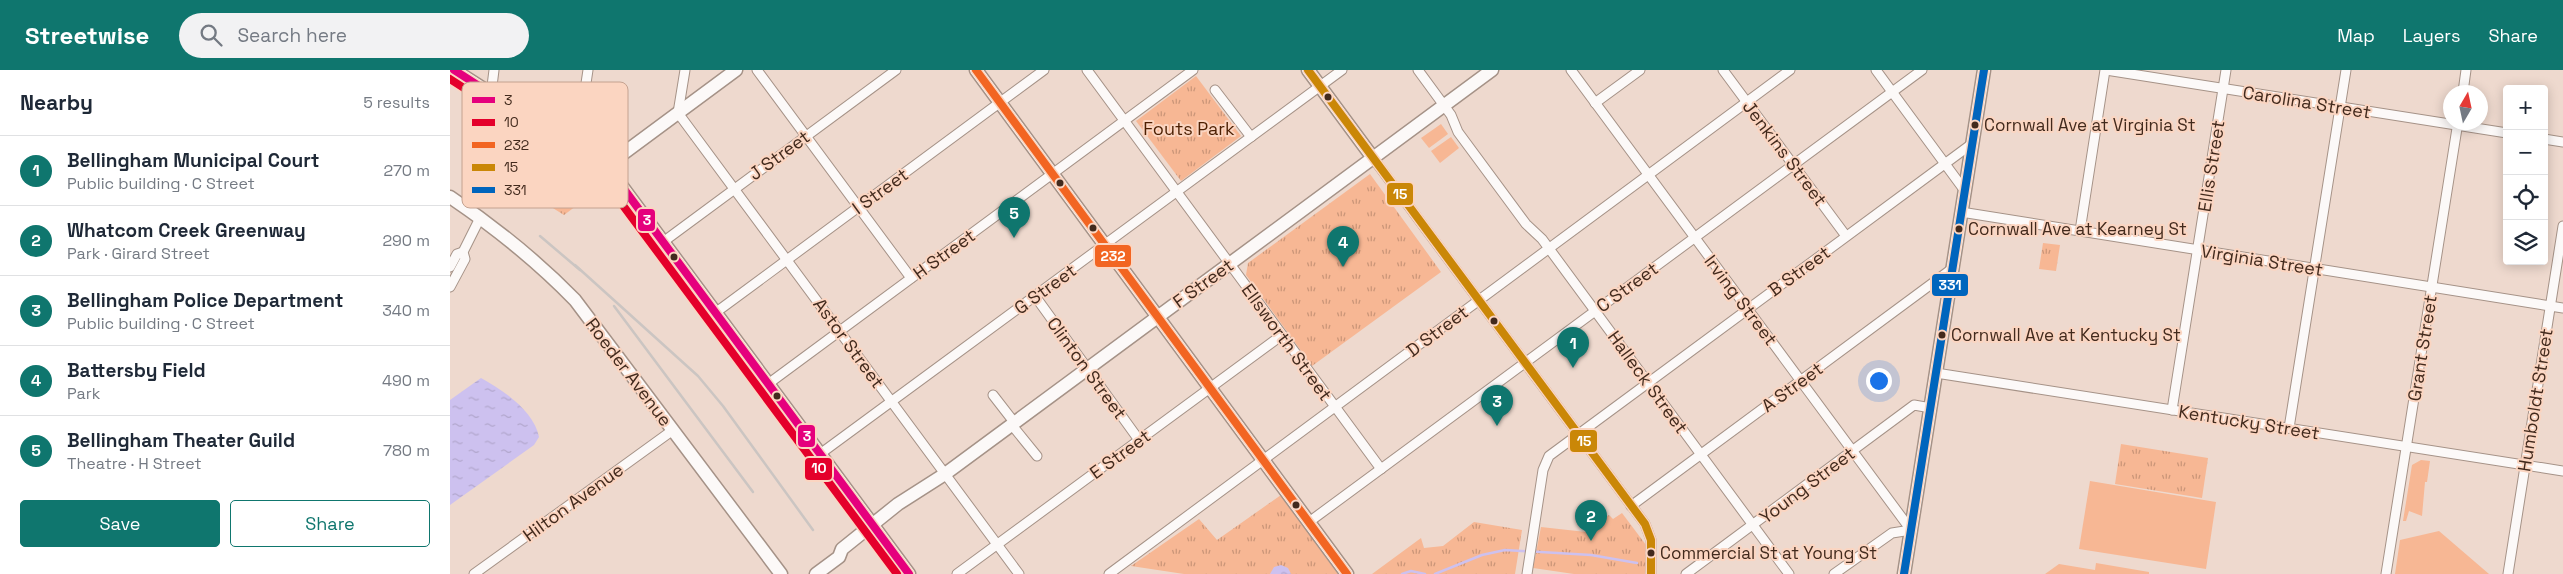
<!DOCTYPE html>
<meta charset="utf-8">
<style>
body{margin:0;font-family:"Space Grotesk",sans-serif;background:#f2f2f3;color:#1f2937}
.controls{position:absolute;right:15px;top:15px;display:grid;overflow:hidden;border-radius:5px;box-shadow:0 2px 12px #0003}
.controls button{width:45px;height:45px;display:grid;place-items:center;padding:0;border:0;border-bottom:1px solid #e0e1e3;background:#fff;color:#1f2937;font:25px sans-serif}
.compass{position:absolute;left:1993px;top:15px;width:45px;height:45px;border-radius:50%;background:#fff;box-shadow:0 2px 12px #0003;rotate:9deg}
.you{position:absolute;left:1428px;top:310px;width:18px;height:18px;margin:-12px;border:4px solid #fff;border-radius:50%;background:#1a73e8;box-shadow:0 0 0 8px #1a73e833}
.badge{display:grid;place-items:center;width:32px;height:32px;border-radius:50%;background:#0f766e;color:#fff;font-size:16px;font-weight:700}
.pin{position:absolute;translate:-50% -41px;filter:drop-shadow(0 1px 2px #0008)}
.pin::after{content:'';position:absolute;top:26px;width:18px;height:15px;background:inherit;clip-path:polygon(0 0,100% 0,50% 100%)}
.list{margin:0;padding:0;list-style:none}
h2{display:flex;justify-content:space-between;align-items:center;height:65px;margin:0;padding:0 20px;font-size:21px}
h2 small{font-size:16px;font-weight:400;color:#747a83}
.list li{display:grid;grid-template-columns:32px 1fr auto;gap:15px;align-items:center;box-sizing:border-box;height:70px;padding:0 20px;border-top:1px solid #e0e1e3}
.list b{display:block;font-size:19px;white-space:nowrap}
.list p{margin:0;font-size:16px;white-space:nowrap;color:#747a83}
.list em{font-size:16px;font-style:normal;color:#747a83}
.actions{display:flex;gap:10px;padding:15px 20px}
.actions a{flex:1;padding:11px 0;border:1px solid #0f766e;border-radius:5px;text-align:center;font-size:18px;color:#0f766e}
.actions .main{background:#0f766e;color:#fff}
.icon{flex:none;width:28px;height:28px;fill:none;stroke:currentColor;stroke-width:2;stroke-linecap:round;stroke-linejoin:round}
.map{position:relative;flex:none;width:2113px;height:504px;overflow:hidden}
header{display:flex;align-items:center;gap:30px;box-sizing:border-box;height:70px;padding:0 25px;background:#0f766e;color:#fff}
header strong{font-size:24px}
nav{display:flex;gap:28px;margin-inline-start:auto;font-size:18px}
.search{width:350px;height:45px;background:#f2f2f3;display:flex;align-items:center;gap:12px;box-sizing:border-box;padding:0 18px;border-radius:28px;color:#747a83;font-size:19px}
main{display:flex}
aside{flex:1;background:#fff}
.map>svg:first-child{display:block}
</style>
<header>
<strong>Streetwise</strong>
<div class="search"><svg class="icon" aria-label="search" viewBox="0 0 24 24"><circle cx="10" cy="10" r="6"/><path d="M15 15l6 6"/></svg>Search here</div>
<nav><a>Map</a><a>Layers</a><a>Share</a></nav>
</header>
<main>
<aside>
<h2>Nearby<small>5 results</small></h2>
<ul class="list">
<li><span class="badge">1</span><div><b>Bellingham Municipal Court</b><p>Public building · C Street</p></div><em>270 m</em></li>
<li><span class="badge">2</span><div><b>Whatcom Creek Greenway</b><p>Park · Girard Street</p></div><em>290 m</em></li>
<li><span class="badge">3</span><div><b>Bellingham Police Department</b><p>Public building · C Street</p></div><em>340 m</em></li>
<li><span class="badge">4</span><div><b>Battersby Field</b><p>Park</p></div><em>490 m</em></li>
<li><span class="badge">5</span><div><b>Bellingham Theater Guild</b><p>Theatre · H Street</p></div><em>780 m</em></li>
</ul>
<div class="actions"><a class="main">Save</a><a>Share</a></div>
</aside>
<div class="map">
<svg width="2113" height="504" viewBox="0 0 2113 504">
<defs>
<pattern id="park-tufts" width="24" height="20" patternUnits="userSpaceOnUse" patternTransform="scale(1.25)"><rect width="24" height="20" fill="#f7b794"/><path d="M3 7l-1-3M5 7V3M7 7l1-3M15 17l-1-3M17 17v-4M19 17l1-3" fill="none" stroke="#ca9578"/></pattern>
<pattern id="water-ripples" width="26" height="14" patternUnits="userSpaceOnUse" patternTransform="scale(1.25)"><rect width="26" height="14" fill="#cdc1ef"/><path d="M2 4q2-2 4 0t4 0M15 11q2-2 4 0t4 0" fill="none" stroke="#b1a6cc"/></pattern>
</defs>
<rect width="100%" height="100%" fill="#eed9ce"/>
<g fill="#f7b794">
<path d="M 991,54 L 998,64 L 979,78 L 971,68 Z"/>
<path d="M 1001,67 L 1009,78 L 990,93 L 981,81 Z"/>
<path d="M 1971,390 L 1980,391 L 1977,412 L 1975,412 L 1972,446 L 1959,441 L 1956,451 L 1953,451 L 1962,395 Z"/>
<path d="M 1640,411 L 1766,432 L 1756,499 L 1629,479 Z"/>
<path d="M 1989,461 L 2039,504 L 1945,504 L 1950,470 Z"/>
<path d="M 1646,493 L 1699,502 L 1699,504 L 1595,504 L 1609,494 L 1645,500 Z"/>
</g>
<g fill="url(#park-tufts)">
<path d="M 746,6 L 791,66 L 731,111 L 686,51 Z"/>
<path d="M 132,96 L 157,113 L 114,145 L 98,135 L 99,128 L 103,124 L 100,120 Z"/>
<path d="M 920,104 L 991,202 L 862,296 L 796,205 L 798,193 Z"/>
<path d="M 1593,173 L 1610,175 L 1606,201 L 1589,199 Z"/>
<path d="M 1671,374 L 1758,388 L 1752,428 L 1665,414 Z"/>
<path d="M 831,425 L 888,504 L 734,504 L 681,496 L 749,449 L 767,470 Z"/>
<path d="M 1172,443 L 1199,479 L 1195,504 L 1124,504 L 1083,498 L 1091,457 L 1136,462 L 1159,445 L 1163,449 Z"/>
<path d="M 1024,452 L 1072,460 L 1065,504 L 922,504 L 971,468 L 974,478 L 993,476 Z"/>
</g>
<g fill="url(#water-ripples)">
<path d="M 31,308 C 53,320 84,341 89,367 L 84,375 L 0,435 L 0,330 Z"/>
<path d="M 831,495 L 838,498 L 841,504 L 820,504 L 824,497 Z"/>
</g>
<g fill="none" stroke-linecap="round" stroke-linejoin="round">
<g stroke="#cdc1ef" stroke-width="2.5">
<path d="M 952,504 L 961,501 L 975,504"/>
<path d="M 985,504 L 1032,485 L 1055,480 L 1141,485 L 1187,493"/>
</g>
<defs>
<g id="street">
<path d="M 235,0 L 228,43 L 569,504"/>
<path d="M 307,0 L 461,208"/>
<path d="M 637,0 L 931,399"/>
<path d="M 968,0 L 1001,45 L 1008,62 L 1076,154 L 1092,169 L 1339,504"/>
<path d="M 1121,0 L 1461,460 L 1442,463 L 1384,504"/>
<path d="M 1273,0 L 1396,166"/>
<path d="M 1426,0 L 1515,121"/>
<path d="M 1656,0 L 2057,63"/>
<path d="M 765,20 L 801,67"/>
<path d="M 2013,22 L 2016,0"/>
<path d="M 41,24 L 44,0"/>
<path d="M 1145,33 L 1190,0"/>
<path d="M 2094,69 L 2113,72"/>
<path d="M 126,79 L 138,0"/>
<path d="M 923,88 L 1195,454 L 1201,470 L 1201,504"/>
<path d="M 113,127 L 143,103 L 155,97"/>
<path d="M 1511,142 L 2113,238"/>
<path d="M 1630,161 L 1655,0"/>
<path d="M 213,172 L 446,0"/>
<path d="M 0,197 L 7,184 L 13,182"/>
<path d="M 0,217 L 15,189 L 13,182 L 30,148"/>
<path d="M 585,226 L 689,370"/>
<path d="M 265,243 L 594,0"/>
<path d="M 1486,303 L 2113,401"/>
<path d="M 318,314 L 743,0"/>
<path d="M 543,325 L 564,352"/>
<path d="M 1722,340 L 1776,0"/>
<path d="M 561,354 L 587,386"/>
<path d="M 1839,358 L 1896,0"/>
<path d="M 370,384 L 892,0"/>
<path d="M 1181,436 L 1503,198"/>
<path d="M 859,452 L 1472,0"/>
<path d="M 24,504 L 223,360"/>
<path d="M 507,504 L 832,265"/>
<path d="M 659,504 L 1340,0"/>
<path d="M 1077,504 L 1093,400 L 1099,386 L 1523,73"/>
<path d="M 1236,504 L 1464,335 L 1481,338"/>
<path d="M 1936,504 L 2008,52"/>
<path d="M 2058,504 L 2113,156"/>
</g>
<g id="secondary">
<path d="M 4,0 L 155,97 L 165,107 L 459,504"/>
<path d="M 526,0 L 897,504"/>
<path d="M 858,0 L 923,88"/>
<path d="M 155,97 L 286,0"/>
<path d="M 0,127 C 46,158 86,190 125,230 L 331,504"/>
<path d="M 366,504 L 389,487 L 392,479 L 448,434 L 495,404 L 1042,0"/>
<path d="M 1454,504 L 1534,0"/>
</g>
</defs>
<use href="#street" stroke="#a59287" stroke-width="11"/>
<use href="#secondary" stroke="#a59287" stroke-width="15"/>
<use href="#street" stroke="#fcf9f8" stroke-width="9"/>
<use href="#secondary" stroke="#fcf9f8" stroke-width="12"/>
<g stroke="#cbc5c2" stroke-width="2.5">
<path d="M 90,166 L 130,200"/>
<path d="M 125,195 L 248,306 L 273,336 L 363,460"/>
<path d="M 164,236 L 303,422"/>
</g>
<defs>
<path id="bus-1" d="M 4,0 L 155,97 L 165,107 L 459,504"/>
<path id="bus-2" d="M 0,9 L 149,105 L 157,114 L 447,504"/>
<path id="bus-3" d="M 526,0 L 897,504"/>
<path id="bus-4" d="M 858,0 L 1195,454 L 1201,470 L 1201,504"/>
<path id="bus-5" d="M 1454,504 L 1534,0"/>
</defs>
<use href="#bus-1" stroke="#fbd5c1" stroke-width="11"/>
<use href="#bus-2" stroke="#fbd5c1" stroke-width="11"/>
<use href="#bus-3" stroke="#fbd5c1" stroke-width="11"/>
<use href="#bus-4" stroke="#fbd5c1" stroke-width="11"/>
<use href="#bus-5" stroke="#fbd5c1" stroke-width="11"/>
<use href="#bus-1" stroke="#e5007d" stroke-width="8"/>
<use href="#bus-2" stroke="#e4002b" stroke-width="8"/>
<use href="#bus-3" stroke="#f26522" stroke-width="8"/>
<use href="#bus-4" stroke="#ca8707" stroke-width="8"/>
<use href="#bus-5" stroke="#0065bd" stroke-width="8"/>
</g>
<g fill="#422a1d" stroke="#fbd5c1" stroke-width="2">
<circle cx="878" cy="27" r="4.5"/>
<circle cx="1525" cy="55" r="4.5"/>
<circle cx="610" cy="113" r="4.5"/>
<circle cx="643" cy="158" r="4.5"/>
<circle cx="1509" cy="159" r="4.5"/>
<circle cx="224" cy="187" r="4.5"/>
<circle cx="1044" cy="251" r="4.5"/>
<circle cx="1492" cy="265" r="4.5"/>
<circle cx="327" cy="326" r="4.5"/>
<circle cx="846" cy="435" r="4.5"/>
<circle cx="1201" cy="483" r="4.5"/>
</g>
<g text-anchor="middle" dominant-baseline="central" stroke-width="4" stroke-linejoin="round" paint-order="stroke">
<g font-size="17" fill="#422a1d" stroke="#fbd5c1" text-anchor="start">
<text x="1534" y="55">Cornwall Ave at Virginia St</text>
<text x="1518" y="159">Cornwall Ave at Kearney St</text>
<text x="1501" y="265">Cornwall Ave at Kentucky St</text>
<text x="1210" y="483">Commercial St at Young St</text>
</g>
<g font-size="18" fill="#422a1d" stroke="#fbd5c1">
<text transform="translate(1857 32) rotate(9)">Carolina Street</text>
<text transform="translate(1335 83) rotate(53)">Jenkins Street</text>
<text transform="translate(329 85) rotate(-36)">J Street</text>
<text transform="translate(1761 96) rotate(-81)">Ellis Street</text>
<text transform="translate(430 121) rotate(-36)">I Street</text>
<text transform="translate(494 184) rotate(-36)">H Street</text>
<text transform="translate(1812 190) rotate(9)">Virginia Street</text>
<text transform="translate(1349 201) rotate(-36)">B Street</text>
<text transform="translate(753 213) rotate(-36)">F Street</text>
<text transform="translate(1177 217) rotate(-36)">C Street</text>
<text transform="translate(595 219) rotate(-36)">G Street</text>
<text transform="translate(1291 230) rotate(53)">Irving Street</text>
<text transform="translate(987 261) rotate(-37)">D Street</text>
<text transform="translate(837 272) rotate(54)">Ellsworth Street</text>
<text transform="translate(399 273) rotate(54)">Astor Street</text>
<text transform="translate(1972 278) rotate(-81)">Grant Street</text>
<text transform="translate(637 298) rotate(54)">Clinton Street</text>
<text transform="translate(179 302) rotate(53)">Roeder Avenue</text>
<text transform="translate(1198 312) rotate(54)">Halleck Street</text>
<text transform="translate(1342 317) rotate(-36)">A Street</text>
<text transform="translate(2085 330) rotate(-81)">Humboldt Street</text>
<text transform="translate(1799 352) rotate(9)">Kentucky Street</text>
<text transform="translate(670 384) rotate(-36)">E Street</text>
<text transform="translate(1357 415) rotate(-37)">Young Street</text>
<text transform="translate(123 432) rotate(-36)">Hilton Avenue</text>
</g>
<g font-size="18" fill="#4c1f02" stroke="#fbd5c1">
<text x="739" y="58">Fouts Park</text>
</g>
</g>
<rect x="12" y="12" width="166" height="126" rx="8" fill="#fbd5c1" stroke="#c4a290" stroke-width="1"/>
<rect x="22" y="27" width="23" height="6" fill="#e5007d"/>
<rect x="22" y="49" width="23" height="7" fill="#e4002b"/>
<rect x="22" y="72" width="23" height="6" fill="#f26522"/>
<rect x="22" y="94" width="23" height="7" fill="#ca8707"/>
<rect x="22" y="117" width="23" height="6" fill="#0065bd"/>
<g font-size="14" fill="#422a1d">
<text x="54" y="35">3</text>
<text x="54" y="57">10</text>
<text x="54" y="80">232</text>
<text x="54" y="102">15</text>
<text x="54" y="125">331</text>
</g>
<g stroke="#fbd5c1" stroke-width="2">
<rect x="936" y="112" width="28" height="24" rx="5" fill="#ca8707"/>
<rect x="187" y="138" width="19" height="24" rx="5" fill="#e5007d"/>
<rect x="644" y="174" width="38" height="24" rx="5" fill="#f26522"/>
<rect x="1481" y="203" width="38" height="24" rx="5" fill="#0065bd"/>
<rect x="347" y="354" width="19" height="24" rx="5" fill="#e5007d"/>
<rect x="1119" y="359" width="29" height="24" rx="5" fill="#ca8707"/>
<rect x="354" y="387" width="29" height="24" rx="5" fill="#e4002b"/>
</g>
<g font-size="14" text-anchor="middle" font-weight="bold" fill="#fff">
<text x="950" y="129">15</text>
<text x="197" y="155">3</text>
<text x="663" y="191">232</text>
<text x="1500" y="220">331</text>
<text x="357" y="371">3</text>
<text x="1134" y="376">15</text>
<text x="369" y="403">10</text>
</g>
</svg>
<div class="controls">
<button>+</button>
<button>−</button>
<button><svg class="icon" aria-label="locate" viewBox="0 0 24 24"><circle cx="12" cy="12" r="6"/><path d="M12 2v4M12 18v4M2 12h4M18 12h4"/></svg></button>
<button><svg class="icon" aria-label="layers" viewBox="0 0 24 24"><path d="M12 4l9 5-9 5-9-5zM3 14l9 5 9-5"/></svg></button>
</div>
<svg class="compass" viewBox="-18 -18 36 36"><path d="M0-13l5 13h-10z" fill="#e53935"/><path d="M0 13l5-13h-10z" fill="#747a83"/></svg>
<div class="you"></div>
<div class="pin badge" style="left:1123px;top:298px">1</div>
<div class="pin badge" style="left:1141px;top:471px">2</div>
<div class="pin badge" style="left:1047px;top:356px">3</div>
<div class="pin badge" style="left:893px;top:197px">4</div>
<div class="pin badge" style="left:564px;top:168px">5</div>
</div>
</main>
